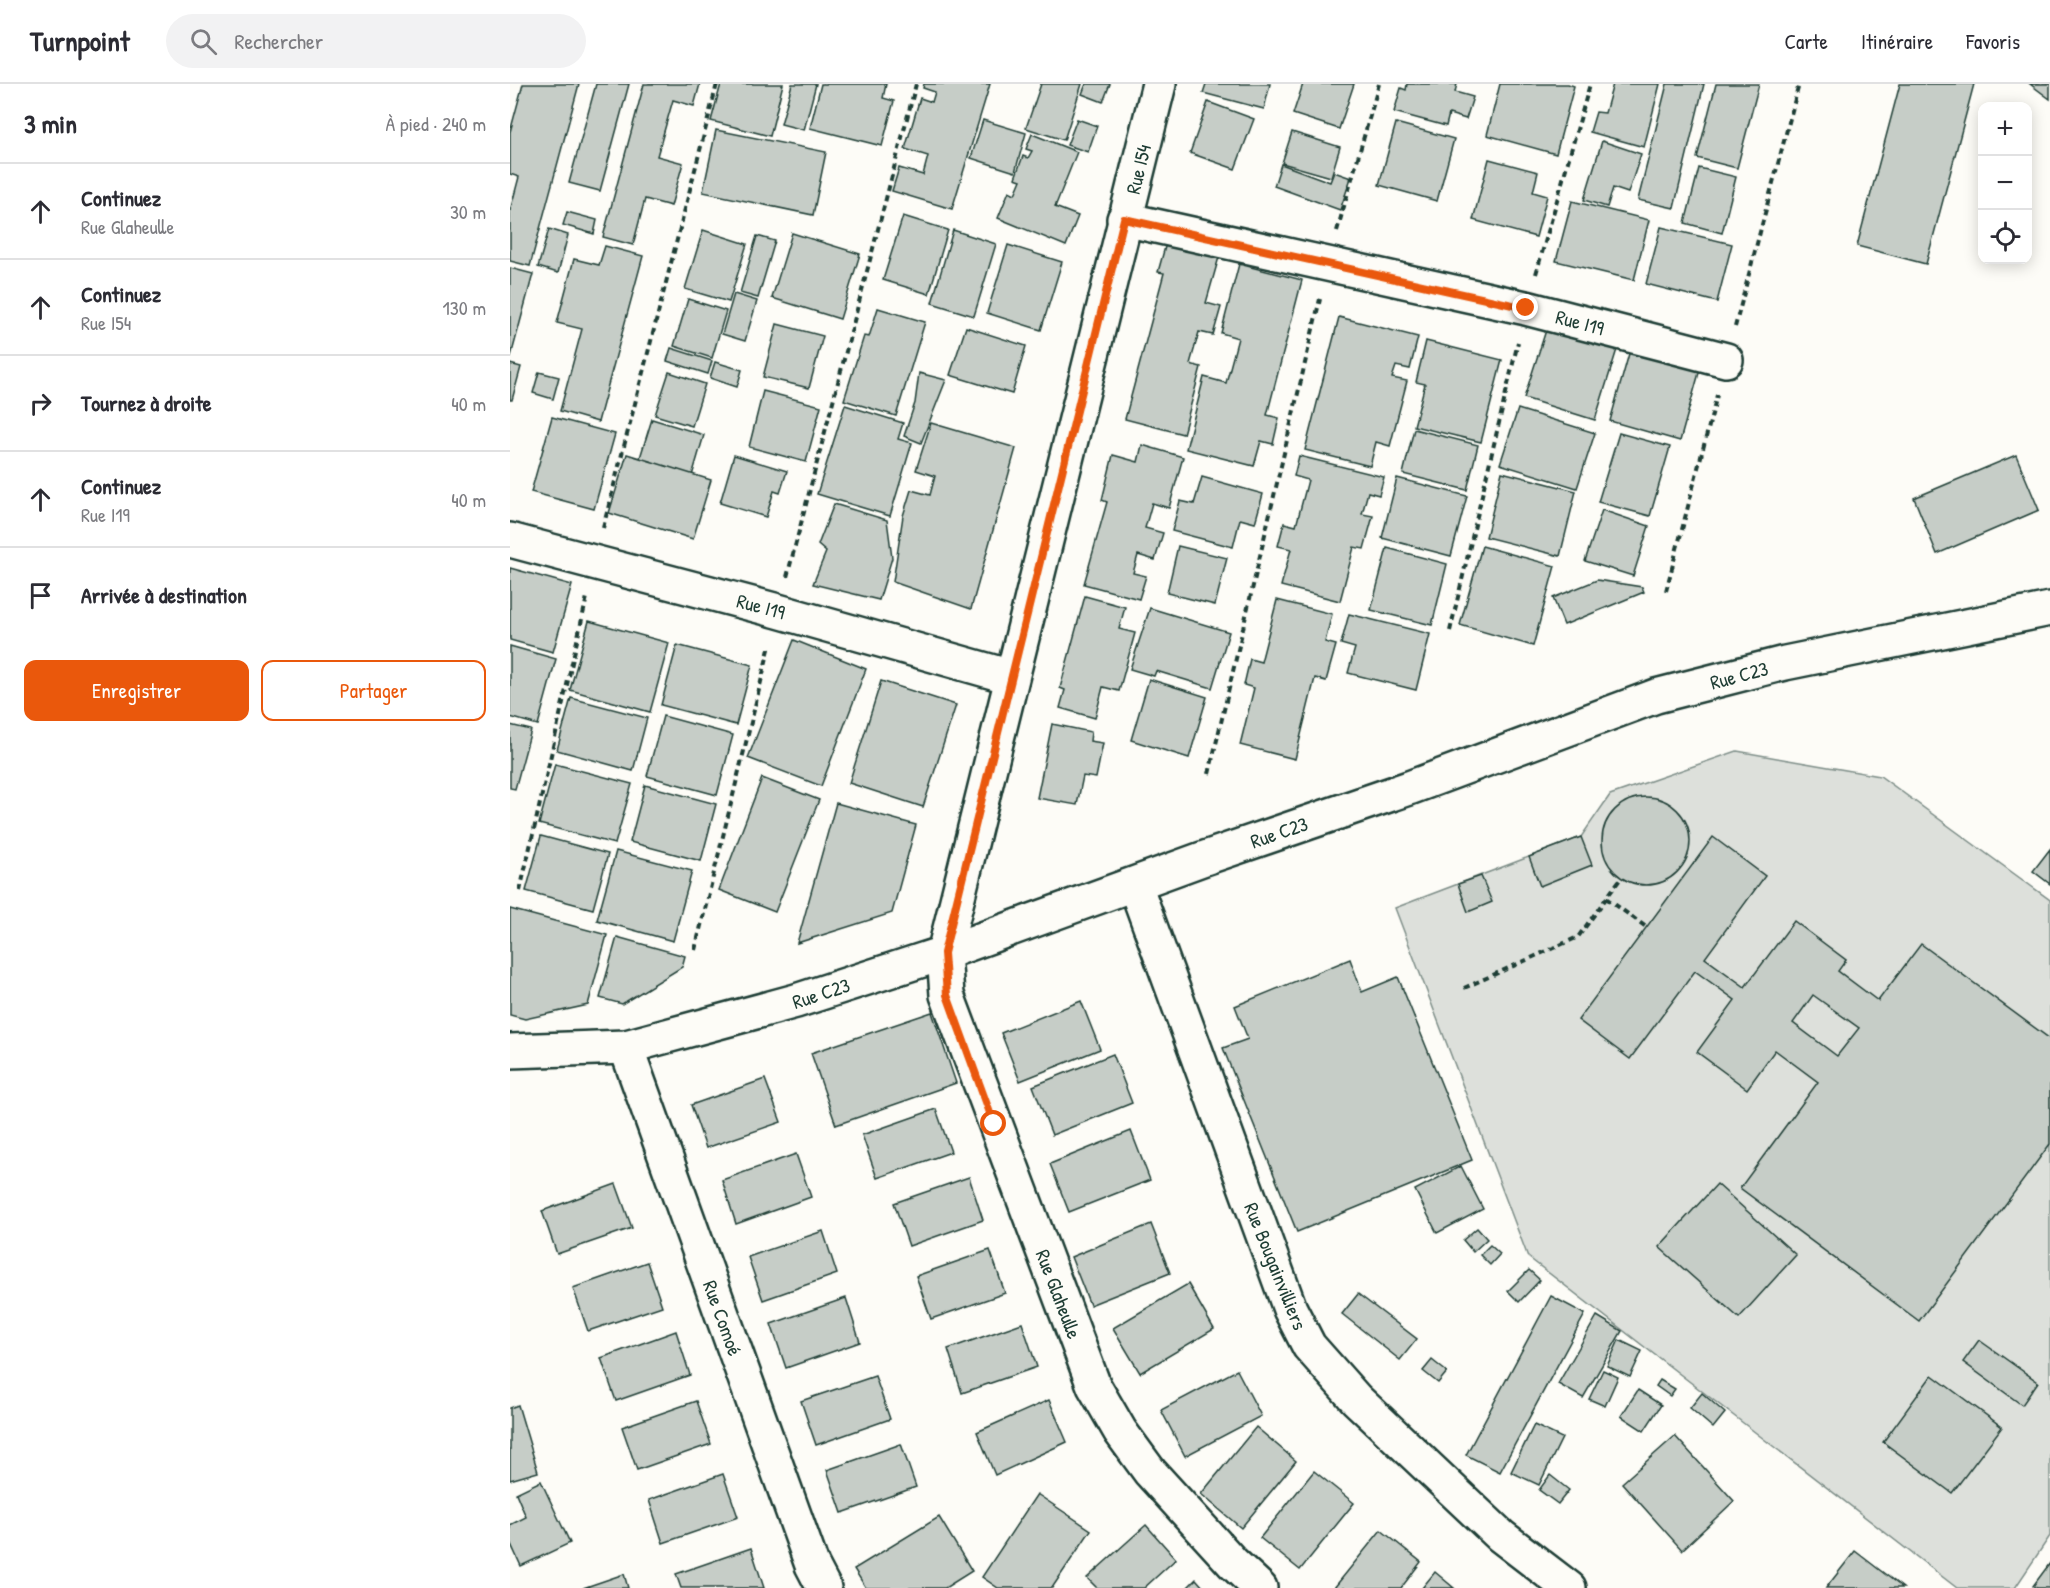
<!DOCTYPE html>
<html lang="fr">
<meta charset="utf-8">
<style>
body{margin:0;font-family:"Patrick Hand",sans-serif;background:#f2f2f3;color:#2b2b33}
.controls{position:absolute;right:18px;top:18px;display:grid;overflow:hidden;border-radius:12px;box-shadow:0 3px 15px #0003}
.controls button{width:54px;height:54px;display:grid;place-items:center;padding:0;border:0;border-bottom:2px solid #e1e1e2;background:#fff;color:#2b2b33;font:30px sans-serif}
.stop{position:absolute;width:18px;height:18px;margin:-14px;border:4px solid #ea580c;border-radius:50%;background:#fff}
.stop.end{background:#ea580c;border-color:#fff;box-shadow:0 2px 6px #0008}
.list{margin:0;padding:0;list-style:none}
h2{display:flex;justify-content:space-between;align-items:center;height:78px;margin:0;padding:0 24px;font-size:26px}
h2 small{font-size:20px;font-weight:400;color:#7c7c81}
.list li{display:grid;grid-template-columns:39px 1fr auto;gap:18px;align-items:center;box-sizing:border-box;height:96px;padding:0 24px;border-top:2px solid #e1e1e2}
.list b{display:block;font-size:22px;white-space:nowrap}
.list p{margin:0;font-size:20px;white-space:nowrap;color:#7c7c81}
.list em{font-size:20px;font-style:normal;color:#7c7c81}
.actions{display:flex;gap:12px;padding:18px 24px}
.actions a{flex:1;padding:14px 0;border:2px solid #ea580c;border-radius:12px;text-align:center;font-size:21px;color:#ea580c}
.actions .main{background:#ea580c;color:#fff}
.icon{flex:none;width:33px;height:33px;fill:none;stroke:currentColor;stroke-width:2;stroke-linecap:round;stroke-linejoin:round}
.map{position:relative;flex:none;width:1540px;height:1504px;overflow:hidden}
header{display:flex;align-items:center;gap:36px;box-sizing:border-box;height:84px;padding:0 30px;background:#fff;border-bottom:2px solid #e1e1e2}
header strong{font-size:28px}
nav{display:flex;gap:33px;margin-inline-start:auto;font-size:21px}
.search{width:420px;height:54px;background:#f2f2f3;display:flex;align-items:center;gap:15px;box-sizing:border-box;padding:0 21px;border-radius:33px;color:#7c7c81;font-size:22px}
main{display:flex}
aside{flex:1;background:#fff}
.map>svg:first-child{display:block}
</style>
<header>
<strong>Turnpoint</strong>
<div class="search"><svg class="icon" aria-label="search" viewBox="0 0 24 24"><circle cx="10" cy="10" r="6"/><path d="M15 15l6 6"/></svg>Rechercher</div>
<nav><a>Carte</a><a>Itinéraire</a><a>Favoris</a></nav>
</header>
<main>
<aside>
<h2>3 min<small>À pied · 240 m</small></h2>
<ul class="list">
<li><svg class="icon" aria-label="ahead" viewBox="0 0 24 24"><path d="M12 20V5M6 11l6-6 6 6"/></svg><div><b>Continuez</b><p>Rue Glaheulle</p></div><em>30 m</em></li>
<li><svg class="icon" aria-label="ahead" viewBox="0 0 24 24"><path d="M12 20V5M6 11l6-6 6 6"/></svg><div><b>Continuez</b><p>Rue I54</p></div><em>130 m</em></li>
<li><svg class="icon" aria-label="right" viewBox="0 0 24 24"><path d="M7 20v-9h11M14 6l5 5-5 5"/></svg><div><b>Tournez à droite</b></div><em>40 m</em></li>
<li><svg class="icon" aria-label="ahead" viewBox="0 0 24 24"><path d="M12 20V5M6 11l6-6 6 6"/></svg><div><b>Continuez</b><p>Rue I19</p></div><em>40 m</em></li>
<li><svg class="icon" aria-label="arrive" viewBox="0 0 24 24"><path d="M6 21V4h12l-3 4 3 4H6"/></svg><div><b>Arrivée à destination</b></div></li>
</ul>
<div class="actions"><a class="main">Enregistrer</a><a>Partager</a></div>
</aside>
<div class="map">
<svg width="1540" height="1504" viewBox="0 0 1540 1504">
<rect width="100%" height="100%" fill="#fdfcf7"/>
<filter id="ink" filterUnits="userSpaceOnUse"><feTurbulence type="fractalNoise" baseFrequency=".0167" numOctaves="2"/><feDisplacementMap in="SourceGraphic" scale="12" xChannelSelector="R" yChannelSelector="G"/><feConvolveMatrix kernelMatrix="1 2 1 2 8 2 1 2 1" color-interpolation-filters="sRGB"/></filter>
<g filter="url(#ink)">
<path fill="#dde0db" stroke="#7e8e88" stroke-width="1.5" d="M 1227,667 L 1370,692 L 1540,816 L 1540,1452 L 1505,1504 L 1447,1504 L 1018,1173 L 885,824 L 1071,753 L 1100,711 Z"/>
<g fill="#c6cdc7" stroke="#1f3d34" stroke-width="1.5" fill-rule="evenodd">
<path d="M 13,0 L 69,0 L 20,182 L 0,177 L 0,127 L 9,93 L 0,90 L 0,48 Z"/>
<path d="M 86,0 L 119,0 L 90,107 L 59,99 Z"/>
<path d="M 134,0 L 190,0 L 184,22 L 163,16 L 147,72 L 173,79 L 161,122 L 135,115 L 123,161 L 93,153 Z"/>
<path d="M 211,0 L 273,0 L 260,52 L 201,37 Z"/>
<path d="M 282,0 L 306,0 L 294,46 L 271,40 Z"/>
<path d="M 311,0 L 376,0 L 373,14 L 384,17 L 372,62 L 300,44 Z"/>
<path d="M 414,0 L 480,0 L 442,125 L 382,107 L 389,84 L 413,91 L 418,72 L 395,65 L 410,14 L 422,18 L 425,8 L 413,4 Z"/>
<path d="M 531,0 L 572,0 L 554,56 L 516,44 Z"/>
<path d="M 576,0 L 600,0 L 593,18 L 572,10 Z"/>
<path d="M 696,0 L 760,0 L 754,25 L 693,9 Z"/>
<path d="M 793,0 L 844,0 L 829,45 L 783,30 Z"/>
<path d="M 897,0 L 947,0 L 945,8 L 963,13 L 956,35 L 939,30 L 936,42 L 884,28 L 891,4 L 896,6 Z"/>
<path d="M 990,0 L 1058,0 L 1064,2 L 1046,70 L 977,51 Z"/>
<path d="M 1103,0 L 1150,0 L 1134,63 L 1080,48 L 1086,28 L 1095,29 Z"/>
<path d="M 1157,0 L 1194,0 L 1164,124 L 1128,116 Z"/>
<path d="M 1206,0 L 1249,0 L 1227,84 L 1187,74 Z"/>
<path d="M 1390,0 L 1464,0 L 1416,180 L 1347,162 Z"/>
<path d="M 1520,0 L 1540,0 L 1540,15 Z"/>
<path d="M 698,18 L 744,35 L 725,85 L 680,69 Z"/>
<path d="M 567,35 L 587,42 L 578,68 L 557,61 Z"/>
<path d="M 473,36 L 516,49 L 505,88 L 461,74 Z"/>
<path d="M 886,39 L 944,55 L 927,117 L 869,101 Z"/>
<path d="M 206,46 L 316,68 L 303,131 L 193,108 Z"/>
<path d="M 782,48 L 830,63 L 821,93 L 772,79 Z"/>
<path d="M 522,50 L 567,68 L 545,123 L 568,132 L 556,162 L 488,134 L 499,107 L 505,110 L 511,96 L 505,94 L 513,72 L 518,74 L 522,67 L 516,65 Z"/>
<path d="M 1092,57 L 1131,70 L 1118,109 L 1103,104 L 1097,123 L 1074,116 Z"/>
<path d="M 979,75 L 1028,88 L 1023,108 L 1037,112 L 1026,153 L 963,136 Z"/>
<path d="M 771,80 L 820,98 L 824,88 L 841,94 L 830,126 L 764,102 Z"/>
<path d="M 1189,84 L 1226,93 L 1212,149 L 1175,139 Z"/>
<path d="M 1062,117 L 1139,136 L 1124,196 L 1046,177 Z"/>
<path d="M 57,128 L 87,136 L 84,150 L 53,141 Z"/>
<path d="M 393,132 L 438,146 L 419,210 L 373,196 Z"/>
<path d="M 1151,143 L 1222,160 L 1207,218 L 1136,200 Z"/>
<path d="M 39,145 L 58,151 L 48,189 L 28,183 Z"/>
<path d="M 193,146 L 237,160 L 219,218 L 175,205 Z"/>
<path d="M 443,146 L 486,160 L 464,232 L 422,219 Z"/>
<path d="M 282,149 L 350,170 L 330,235 L 262,214 Z"/>
<path d="M 247,152 L 265,157 L 248,214 L 230,209 Z"/>
<path d="M 658,152 L 711,166 L 696,219 L 711,223 L 703,251 L 689,248 L 680,280 L 691,283 L 673,350 L 615,335 L 654,189 L 648,188 Z"/>
<path d="M 498,161 L 552,178 L 531,246 L 477,229 Z"/>
<path d="M 95,162 L 133,172 L 88,338 L 50,327 L 72,245 L 47,239 L 64,175 L 89,181 Z"/>
<path d="M 729,180 L 792,196 L 757,331 L 769,334 L 763,360 L 751,357 L 744,382 L 676,365 L 694,293 L 716,299 L 728,254 L 711,249 Z"/>
<path d="M 0,184 L 23,190 L 0,276 Z"/>
<path d="M 224,210 L 247,217 L 235,257 L 212,250 Z"/>
<path d="M 178,215 L 216,227 L 202,274 L 164,262 Z"/>
<path d="M 368,224 L 415,238 L 386,332 L 334,316 L 354,252 L 359,253 Z"/>
<path d="M 829,233 L 908,253 L 900,285 L 886,282 L 882,294 L 897,297 L 880,362 L 866,358 L 860,382 L 795,366 Z"/>
<path d="M 1039,237 L 1109,259 L 1085,336 L 1014,314 Z"/>
<path d="M 267,240 L 313,252 L 299,304 L 253,293 Z"/>
<path d="M 456,243 L 516,262 L 502,310 L 440,291 Z"/>
<path d="M 916,257 L 992,276 L 971,358 L 904,342 L 915,300 L 906,298 Z"/>
<path d="M 1122,259 L 1192,278 L 1170,357 L 1100,337 Z"/>
<path d="M 161,264 L 202,277 L 198,290 L 157,277 Z"/>
<path d="M 205,278 L 232,286 L 227,303 L 200,294 Z"/>
<path d="M 0,280 L 11,283 L 2,316 L 0,316 Z"/>
<path d="M 29,288 L 49,293 L 43,315 L 23,309 Z"/>
<path d="M 159,288 L 195,300 L 182,342 L 145,331 Z"/>
<path d="M 409,289 L 436,296 L 411,359 L 394,352 L 405,319 Z"/>
<path d="M 253,307 L 311,322 L 296,378 L 239,363 Z"/>
<path d="M 335,321 L 393,339 L 388,355 L 402,359 L 380,432 L 307,410 Z"/>
<path d="M 1008,325 L 1085,349 L 1067,404 L 990,380 Z"/>
<path d="M 42,333 L 105,350 L 84,425 L 21,408 Z"/>
<path d="M 142,335 L 194,351 L 177,409 L 124,393 Z"/>
<path d="M 421,339 L 506,364 L 461,525 L 383,498 L 393,432 L 401,406 L 420,411 L 425,392 L 406,386 Z"/>
<path d="M 904,345 L 968,361 L 957,406 L 893,390 Z"/>
<path d="M 1109,349 L 1160,363 L 1140,432 L 1088,418 Z"/>
<path d="M 632,361 L 673,373 L 659,424 L 642,419 L 635,444 L 653,449 L 645,476 L 628,471 L 623,489 L 636,492 L 629,515 L 574,500 L 597,418 L 592,416 L 603,371 L 628,378 Z"/>
<path d="M 117,370 L 201,396 L 183,455 L 99,429 Z"/>
<path d="M 224,371 L 277,387 L 270,409 L 264,407 L 256,433 L 210,419 Z"/>
<path d="M 1506,371 L 1529,426 L 1427,470 L 1404,414 Z"/>
<path d="M 789,372 L 874,393 L 869,411 L 858,408 L 852,430 L 863,432 L 854,465 L 844,463 L 830,517 L 771,502 L 781,465 L 768,462 L 774,439 L 786,442 L 798,396 L 784,392 Z"/>
<path d="M 992,388 L 1066,407 L 1050,472 L 976,453 Z"/>
<path d="M 692,393 L 753,410 L 745,439 L 730,435 L 723,463 L 662,447 L 670,417 L 684,420 Z"/>
<path d="M 887,394 L 957,412 L 941,472 L 872,454 Z"/>
<path d="M 324,420 L 377,436 L 382,474 L 369,516 L 303,500 L 316,468 L 308,461 Z"/>
<path d="M 1092,426 L 1139,442 L 1123,492 L 1075,477 Z"/>
<path d="M 668,462 L 717,474 L 705,521 L 657,509 Z"/>
<path d="M 972,462 L 1045,482 L 1023,562 L 950,541 Z"/>
<path d="M 877,464 L 937,480 L 922,541 L 861,526 Z"/>
<path d="M 0,484 L 62,501 L 43,568 L 0,556 Z"/>
<path d="M 1087,496 L 1132,503 L 1134,508 L 1054,541 L 1043,514 Z"/>
<path d="M 575,512 L 615,523 L 609,545 L 625,549 L 609,607 L 593,603 L 585,634 L 550,624 L 555,606 L 550,604 Z"/>
<path d="M 767,516 L 822,530 L 815,558 L 826,561 L 816,597 L 805,594 L 785,675 L 730,661 L 744,604 L 734,601 L 740,575 L 751,578 Z"/>
<path d="M 640,524 L 719,548 L 702,604 L 646,587 L 644,592 L 620,585 Z"/>
<path d="M 839,530 L 920,550 L 906,606 L 838,589 L 845,564 L 831,560 Z"/>
<path d="M 79,537 L 159,559 L 140,628 L 60,606 Z"/>
<path d="M 284,556 L 356,585 L 311,702 L 238,674 Z"/>
<path d="M 167,561 L 242,581 L 226,641 L 151,621 Z"/>
<path d="M 0,562 L 46,575 L 28,641 L 0,633 Z"/>
<path d="M 639,595 L 697,613 L 679,674 L 621,656 Z"/>
<path d="M 371,597 L 446,621 L 413,723 L 339,699 Z"/>
<path d="M 61,614 L 137,634 L 123,687 L 47,666 Z"/>
<path d="M 153,632 L 223,651 L 207,711 L 137,692 Z"/>
<path d="M 542,640 L 581,648 L 580,657 L 593,659 L 586,694 L 573,692 L 567,721 L 527,714 Z"/>
<path d="M 0,641 L 21,646 L 5,705 L 0,704 Z"/>
<path d="M 45,680 L 122,700 L 105,760 L 29,740 Z"/>
<path d="M 252,694 L 309,716 L 265,828 L 209,806 Z"/>
<path d="M 135,701 L 206,720 L 191,777 L 120,758 Z"/>
<circle cx="1136" cy="757" r="44"/>
<path d="M 326,719 L 406,741 L 382,829 L 287,859 Z"/>
<path d="M 31,752 L 98,770 L 83,825 L 16,807 Z"/>
<path d="M 1071,753 L 1082,781 L 1030,802 L 1019,773 Z"/>
<path d="M 1203,753 L 1255,792 L 1195,874 L 1235,903 L 1284,837 L 1336,876 L 1328,887 L 1368,917 L 1411,860 L 1540,955 L 1540,1060 L 1409,1237 L 1230,1104 L 1308,998 L 1265,966 L 1237,1005 L 1187,968 L 1225,916 L 1185,887 L 1120,975 L 1068,936 ZM 1303,911 L 1349,944 L 1327,972 L 1283,939 Z"/>
<path d="M 1540,765 L 1540,800 L 1523,787 Z"/>
<path d="M 106,767 L 182,787 L 163,857 L 87,836 Z"/>
<path d="M 971,792 L 982,818 L 958,828 L 948,800 Z"/>
<path d="M 0,825 L 97,851 L 78,921 L 15,935 L 0,931 Z"/>
<path d="M 107,853 L 175,872 L 172,883 L 112,920 L 90,914 Z"/>
<path d="M 840,875 L 852,908 L 888,893 L 962,1076 L 787,1148 L 713,964 L 738,955 L 725,922 Z"/>
<path d="M 571,917 L 590,965 L 510,997 L 491,949 Z"/>
<path d="M 422,928 L 446,999 L 326,1041 L 301,969 Z"/>
<path d="M 603,970 L 622,1019 L 542,1051 L 523,1002 Z"/>
<path d="M 255,995 L 271,1038 L 196,1064 L 181,1021 Z"/>
<path d="M 426,1025 L 441,1068 L 367,1094 L 352,1051 Z"/>
<path d="M 621,1047 L 640,1096 L 559,1128 L 540,1080 Z"/>
<path d="M 286,1070 L 301,1113 L 226,1140 L 212,1096 Z"/>
<path d="M 951,1082 L 973,1125 L 927,1149 L 905,1106 Z"/>
<path d="M 459,1093 L 473,1136 L 399,1162 L 384,1119 Z"/>
<path d="M 106,1100 L 122,1144 L 47,1170 L 32,1127 Z"/>
<path d="M 1207,1100 L 1286,1171 L 1229,1234 L 1149,1163 Z"/>
<path d="M 641,1140 L 660,1189 L 580,1221 L 561,1173 Z"/>
<path d="M 967,1144 L 977,1155 L 963,1168 L 953,1156 Z"/>
<path d="M 313,1147 L 327,1190 L 253,1216 L 238,1173 Z"/>
<path d="M 980,1161 L 990,1170 L 980,1181 L 970,1171 Z"/>
<path d="M 480,1166 L 495,1209 L 421,1235 L 406,1192 Z"/>
<path d="M 137,1178 L 152,1222 L 78,1247 L 63,1204 Z"/>
<path d="M 1019,1186 L 1030,1196 L 1009,1218 L 998,1207 Z"/>
<path d="M 678,1200 L 704,1245 L 630,1289 L 603,1244 Z"/>
<path d="M 848,1210 L 907,1255 L 890,1276 L 832,1230 Z"/>
<path d="M 1041,1212 L 1075,1230 L 990,1388 L 956,1371 Z"/>
<path d="M 336,1214 L 350,1258 L 276,1284 L 261,1240 Z"/>
<path d="M 1087,1232 L 1112,1247 L 1073,1314 L 1048,1300 Z"/>
<path d="M 512,1239 L 527,1283 L 452,1309 L 438,1265 Z"/>
<path d="M 166,1247 L 180,1291 L 106,1317 L 91,1274 Z"/>
<path d="M 1109,1256 L 1132,1267 L 1120,1293 L 1097,1282 Z"/>
<path d="M 1469,1256 L 1528,1298 L 1512,1321 L 1453,1278 Z"/>
<path d="M 922,1276 L 937,1288 L 928,1299 L 913,1287 Z"/>
<path d="M 727,1286 L 751,1332 L 675,1372 L 651,1326 Z"/>
<path d="M 1093,1286 L 1108,1293 L 1095,1322 L 1079,1315 Z"/>
<path d="M 1422,1291 L 1492,1343 L 1442,1409 L 1373,1358 Z"/>
<path d="M 365,1292 L 380,1335 L 306,1361 L 291,1317 Z"/>
<path d="M 1150,1296 L 1165,1305 L 1160,1312 L 1146,1302 Z"/>
<path d="M 1128,1306 L 1151,1321 L 1134,1347 L 1111,1332 Z"/>
<path d="M 1192,1309 L 1215,1329 L 1203,1344 L 1180,1324 Z"/>
<path d="M 539,1316 L 557,1358 L 485,1391 L 467,1348 Z"/>
<path d="M 186,1317 L 201,1360 L 127,1386 L 112,1343 Z"/>
<path d="M 8,1321 L 28,1388 L 0,1396 L 0,1324 Z"/>
<path d="M 1024,1341 L 1052,1354 L 1029,1401 L 1001,1388 Z"/>
<path d="M 746,1343 L 786,1377 L 731,1444 L 691,1410 Z"/>
<path d="M 1165,1352 L 1224,1417 L 1172,1466 L 1112,1399 Z"/>
<path d="M 391,1360 L 406,1403 L 332,1429 L 317,1386 Z"/>
<path d="M 804,1387 L 844,1419 L 790,1486 L 750,1454 Z"/>
<path d="M 213,1390 L 228,1433 L 153,1459 L 139,1416 Z"/>
<path d="M 1040,1391 L 1059,1406 L 1048,1420 L 1029,1406 Z"/>
<path d="M 31,1397 L 60,1459 L 11,1482 L 0,1458 L 0,1441 L 16,1433 L 6,1409 Z"/>
<path d="M 527,1410 L 581,1446 L 542,1504 L 488,1504 L 472,1493 Z"/>
<path d="M 429,1433 L 462,1487 L 435,1504 L 356,1504 L 344,1485 Z"/>
<path d="M 636,1441 L 666,1475 L 634,1504 L 587,1504 L 577,1494 Z"/>
<path d="M 871,1446 L 911,1478 L 891,1504 L 824,1504 Z"/>
<path d="M 241,1464 L 254,1504 L 171,1504 L 166,1490 Z"/>
<path d="M 1345,1467 L 1393,1504 L 1316,1504 Z"/>
<path d="M 1540,1479 L 1540,1504 L 1527,1504 L 1523,1502 Z"/>
<path d="M 925,1488 L 944,1504 L 912,1504 Z"/>
<path d="M 114,1490 L 118,1504 L 73,1504 Z"/>
<path d="M 686,1495 L 694,1504 L 677,1504 Z"/>
</g>
<g fill="none" stroke-linecap="round" stroke-linejoin="round">
<defs>
<g id="minor">
<path d="M 649,0 L 434,869 L 437,911 L 584,1302 L 610,1347 L 640,1388 L 723,1479 L 750,1504"/>
<path d="M 614,135 L 1016,224 L 1216,276"/>
<path d="M 0,456 L 268,527 L 501,593"/>
<path d="M 625,801 L 780,1225 L 799,1262 L 846,1315 L 991,1452 L 1059,1504"/>
<path d="M 116,963 L 302,1481 L 314,1504"/>
</g>
<path id="tertiary" d="M 0,967 L 116,963 L 286,917 L 434,869 L 692,775 L 899,704 L 1146,612 L 1275,579 L 1540,525"/>
</defs>
<use href="#minor" stroke="#1f3d34" stroke-width="38"/>
<use href="#tertiary" stroke="#1f3d34" stroke-width="38"/>
<g stroke="#1f3d34" stroke-width="4" stroke-dasharray="6 4.5" stroke-linecap="butt">
<path d="M 827,147 L 869,0"/>
<path d="M 1026,190 L 1080,0"/>
<path d="M 1225,243 L 1289,0"/>
<path d="M 93,444 L 207,0"/>
<path d="M 277,493 L 406,0"/>
<path d="M 1156,507 L 1207,311"/>
<path d="M 940,547 L 1008,258"/>
<path d="M 699,690 L 810,215"/>
<path d="M 10,807 L 77,513"/>
<path d="M 1096,814 L 1136,843"/>
<path d="M 185,866 L 260,561"/>
<path d="M 954,904 L 1068,853 L 1111,794"/>
</g>
<use href="#minor" stroke="#fdfcf7" stroke-width="33"/>
<use href="#tertiary" stroke="#fdfcf7" stroke-width="33"/>
</g>
</g>
<g fill="none" stroke-linecap="round" stroke-linejoin="round" filter="url(#ink)">
<path stroke="#ea580c" stroke-width="8" d="M 484,1040 L 437,911 L 434,869 L 614,135 L 1016,224"/>
</g>
<g text-anchor="middle" dominant-baseline="central" stroke-width="6" stroke-linejoin="round" paint-order="stroke">
<g font-size="20" fill="#1f3d34" stroke="#fdfcf7">
<text transform="translate(628 85) rotate(-76)">Rue I54</text>
<text transform="translate(1070 238) rotate(15)">Rue I19</text>
<text transform="translate(251 522) rotate(15)">Rue I19</text>
<text transform="translate(1229 591) rotate(-15)">Rue C23</text>
<text transform="translate(769 748) rotate(-19)">Rue C23</text>
<text transform="translate(311 909) rotate(-18)">Rue C23</text>
<text transform="translate(766 1182) rotate(68)">Rue Bougainvilliers</text>
<text transform="translate(549 1210) rotate(69)">Rue Glaheulle</text>
<text transform="translate(213 1234) rotate(70)">Rue Comoé</text>
</g>
</g>
</svg>
<div class="controls">
<button>+</button>
<button>−</button>
<button><svg class="icon" aria-label="locate" viewBox="0 0 24 24"><circle cx="12" cy="12" r="6"/><path d="M12 2v4M12 18v4M2 12h4M18 12h4"/></svg></button>
</div>
<div class="stop" style="left:484px;top:1040px"></div>
<div class="stop end" style="left:1016px;top:224px"></div>
</div>
</main>
